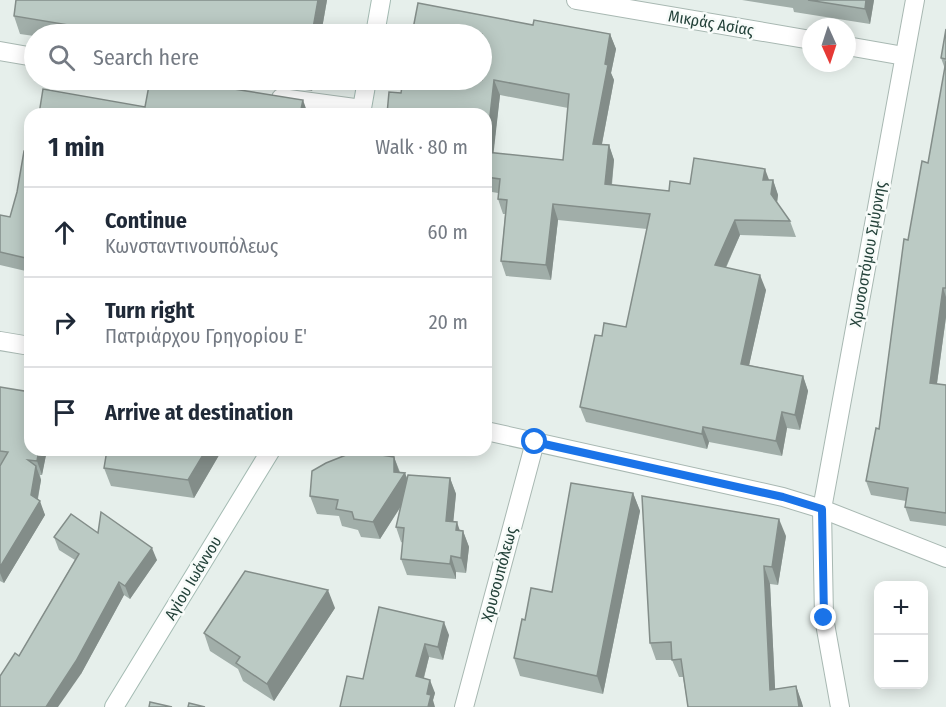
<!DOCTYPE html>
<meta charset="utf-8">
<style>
body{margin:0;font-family:"Fira Sans Condensed",sans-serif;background:#f2f2f3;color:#1f2937}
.controls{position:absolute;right:18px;bottom:18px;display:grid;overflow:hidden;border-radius:12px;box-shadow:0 3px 15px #0003}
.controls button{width:54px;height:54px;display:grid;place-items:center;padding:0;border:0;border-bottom:2px solid #e0e1e3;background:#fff;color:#1f2937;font:30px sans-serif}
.compass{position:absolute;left:802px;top:18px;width:54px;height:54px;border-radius:50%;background:#fff;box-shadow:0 3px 15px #0003;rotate:177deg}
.stop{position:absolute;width:18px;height:18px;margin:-14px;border:4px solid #1a73e8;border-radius:50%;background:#fff}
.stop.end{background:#1a73e8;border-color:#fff;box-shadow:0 2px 6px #0008}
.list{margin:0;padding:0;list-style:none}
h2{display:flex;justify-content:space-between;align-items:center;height:78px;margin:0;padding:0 24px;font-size:26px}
h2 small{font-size:20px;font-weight:400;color:#747a83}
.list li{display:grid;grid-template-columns:39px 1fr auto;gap:18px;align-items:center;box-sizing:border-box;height:90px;padding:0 24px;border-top:2px solid #e0e1e3}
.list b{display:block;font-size:22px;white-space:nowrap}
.list p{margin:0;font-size:20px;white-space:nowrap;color:#747a83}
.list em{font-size:20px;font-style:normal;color:#747a83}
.icon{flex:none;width:33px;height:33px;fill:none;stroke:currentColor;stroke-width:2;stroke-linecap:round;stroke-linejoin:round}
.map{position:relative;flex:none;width:946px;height:707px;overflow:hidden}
.search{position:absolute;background:#fff;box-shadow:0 3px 15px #0003;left:24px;top:24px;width:468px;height:66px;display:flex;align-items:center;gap:15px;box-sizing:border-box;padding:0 21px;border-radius:33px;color:#747a83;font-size:22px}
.panel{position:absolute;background:#fff;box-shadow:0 3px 15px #0003;left:24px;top:108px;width:468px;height:348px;border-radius:18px}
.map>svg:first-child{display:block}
</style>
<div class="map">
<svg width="946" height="707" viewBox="0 0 946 707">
<rect width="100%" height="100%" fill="#e6efeb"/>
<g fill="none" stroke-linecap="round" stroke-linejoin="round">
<defs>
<g id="street">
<path d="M 576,0 L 811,40"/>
<path d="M 847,46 L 904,56"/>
<path d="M 0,51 L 34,57"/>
<path d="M 281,98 L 362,109"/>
<path d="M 0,341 L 30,346"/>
<path d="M 486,431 L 783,497 L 822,509 L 946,558"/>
<path d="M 464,707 L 535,442"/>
<path d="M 840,707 L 824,618 L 822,509 L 915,0"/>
</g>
<g id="secondary">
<path d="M 375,34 L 381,0"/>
<path d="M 361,114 L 367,80"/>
<path d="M 114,707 L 271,450"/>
</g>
</defs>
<use href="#street" stroke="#a8b8b2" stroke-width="20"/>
<use href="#secondary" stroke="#a4bbb3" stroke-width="20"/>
<use href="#street" stroke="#fff" stroke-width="18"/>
<use href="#secondary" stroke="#fff" stroke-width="18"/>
</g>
<g fill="#a1aea9" fill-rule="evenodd">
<path d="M 16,0 L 327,0 L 321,34 L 34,34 L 34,36 L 20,34 L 14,16 Z"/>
<path d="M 742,0 L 874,0 L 870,24 L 794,12 L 793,8 Z"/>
<path d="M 533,25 L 610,34 L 616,49 L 611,73 L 614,80 L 602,144 L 609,145 L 614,160 L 612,185 L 669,191 L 690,184 L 773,180 L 778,195 L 777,203 L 790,221 L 796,237 L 740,235 L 726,268 L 766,290 L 749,365 L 803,376 L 808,391 L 800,430 L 787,428 L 782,456 L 709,442 L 707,449 L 586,422 L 580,407 L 602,336 L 626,327 L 647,229 L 558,220 L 551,280 L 506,276 L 501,261 L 505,214 L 503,214 L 498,199 L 498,193 L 486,191 L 486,114 L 401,93 ZM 500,95 L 568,108 L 563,160 L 493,153 Z"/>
<path d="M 946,29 L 946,317 L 937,384 L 946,385 L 946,526 L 910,521 L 905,507 L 906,501 L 871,495 L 866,481 L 879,429 L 908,240 L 928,163 L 945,69 L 941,58 Z"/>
<path d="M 237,80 L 314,80 L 312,91 Z"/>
<path d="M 30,152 L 30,272 L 0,265 L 0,215 L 10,217 Z"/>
<path d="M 0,387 L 30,450 L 47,450 L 42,475 L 40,475 L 41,480 L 38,499 L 45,515 L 4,583 L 0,581 L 0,466 L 1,464 L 0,464 Z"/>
<path d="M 107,450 L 222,450 L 194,498 L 111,486 L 104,468 Z"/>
<path d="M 394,457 L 400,472 L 405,473 L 407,478 L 450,478 L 456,494 L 453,521 L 460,531 L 463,531 L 469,547 L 466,573 L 456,572 L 456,579 L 407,575 L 401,559 L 403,543 L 401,542 L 396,527 L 400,508 L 380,539 L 361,537 L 358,530 L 342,526 L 339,516 L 317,514 L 310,496 Z"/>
<path d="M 633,493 L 640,511 L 603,694 L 520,676 L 514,658 L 525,620 L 552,592 Z"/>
<path d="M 98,533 L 157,560 L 130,599 L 124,595 L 81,674 L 19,656 L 75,560 L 59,550 L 54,537 Z"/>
<path d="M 786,536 L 778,585 L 770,584 L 775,689 L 796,686 L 803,707 L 688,707 L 683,677 L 679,677 L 672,660 L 656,660 L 650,643 Z"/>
<path d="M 379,607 L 449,635 L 443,660 L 429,657 L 424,678 L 435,693 L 433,700 L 363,679 Z"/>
<path d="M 335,608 L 274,701 L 243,681 L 238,669 L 210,651 L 204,633 Z"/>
</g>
<g fill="#838d89">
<path d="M 318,0 L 327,0 L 321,34 L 312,34 Z"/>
<path d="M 866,0 L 874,0 L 870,24 L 865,9 Z"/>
<path d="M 610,34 L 616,49 L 611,73 L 614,80 L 599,159 L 593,144 L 605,64 Z"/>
<path d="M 307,80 L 314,80 L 312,91 Z"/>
<path d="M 494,80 L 500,95 L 492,167 L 486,152 Z"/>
<path d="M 303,100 L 308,114 L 300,114 Z"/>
<path d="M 609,145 L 614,160 L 610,199 L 605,184 Z"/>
<path d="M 765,169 L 771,185 L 763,180 Z"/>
<path d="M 773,180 L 778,195 L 776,209 L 771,194 Z"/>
<path d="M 553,204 L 558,220 L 551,280 L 546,265 Z"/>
<path d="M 735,220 L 740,235 L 720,280 L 715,265 Z"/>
<path d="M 760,275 L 766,290 L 746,379 L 741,364 Z"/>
<path d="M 943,288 L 946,297 L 946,317 L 935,397 L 930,383 Z"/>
<path d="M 803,376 L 808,391 L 800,430 L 795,415 Z"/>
<path d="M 782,412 L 787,428 L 782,456 L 776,441 Z"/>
<path d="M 703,427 L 709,442 L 707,449 L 702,434 Z"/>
<path d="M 39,450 L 47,450 L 42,475 L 37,461 Z"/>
<path d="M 206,450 L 222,450 L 194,498 L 188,480 Z"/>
<path d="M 394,457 L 400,474 L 405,473 L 411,490 L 380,539 L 373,522 L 394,472 Z"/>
<path d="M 36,466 L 41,480 L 36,507 L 40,501 L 45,515 L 4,583 L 0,573 L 0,567 L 31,495 Z"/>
<path d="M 450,478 L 456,494 L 452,536 L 446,521 Z"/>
<path d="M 633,493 L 640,511 L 603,694 L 597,676 Z"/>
<path d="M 779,519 L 786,536 L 778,585 L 772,567 Z"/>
<path d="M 457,522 L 462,537 L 456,530 Z"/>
<path d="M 463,531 L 469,547 L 466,573 L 461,558 Z"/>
<path d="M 152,548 L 157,560 L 130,599 L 125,586 Z"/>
<path d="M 451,556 L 456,572 L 456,579 L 450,564 Z"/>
<path d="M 764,566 L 770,584 L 776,707 L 770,690 Z"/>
<path d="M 119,582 L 124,595 L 81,674 L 58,707 L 46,707 Z"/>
<path d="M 328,590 L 335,608 L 274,701 L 267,684 Z"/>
<path d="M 444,622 L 449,635 L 443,660 L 438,647 Z"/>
<path d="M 425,644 L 429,657 L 421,688 L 416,676 Z"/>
<path d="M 430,680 L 435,693 L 433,700 L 435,707 L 428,707 L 427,694 Z"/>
<path d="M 796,686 L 802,703 L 803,707 L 799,707 Z"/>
</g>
<g fill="#bbcac4" stroke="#838d89" stroke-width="1.5" fill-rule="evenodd">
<path d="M 16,0 L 318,0 L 312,34 L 104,34 L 105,31 L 14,16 Z"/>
<path d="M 808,0 L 866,0 L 865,9 Z"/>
<path d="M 418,3 L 533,25 L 534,20 L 610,34 L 605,64 L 608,65 L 593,144 L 609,145 L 605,184 L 669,191 L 670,181 L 690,184 L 694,158 L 765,169 L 763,180 L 773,180 L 771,194 L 790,221 L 735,220 L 715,265 L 760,275 L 741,364 L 803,376 L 795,415 L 782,412 L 776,441 L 703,427 L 702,434 L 580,407 L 595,335 L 602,336 L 604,323 L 626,327 L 650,214 L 553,204 L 546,265 L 501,261 L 507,200 L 498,199 L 500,179 L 486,177 L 486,114 L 387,114 L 389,92 L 401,93 L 403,80 L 482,80 L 482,34 L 412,34 ZM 494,80 L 569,94 L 563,160 L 486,152 Z"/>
<path d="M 946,29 L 946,59 L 941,58 Z"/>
<path d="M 946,61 L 946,288 L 943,288 L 930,383 L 946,385 L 946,513 L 905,507 L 908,488 L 866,481 L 876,428 L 879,429 L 904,239 L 908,240 L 922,161 L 928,163 Z"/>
<path d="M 150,80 L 177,80 L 303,100 L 300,114 L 39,114 L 43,89 L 145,107 Z"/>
<path d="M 24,151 L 30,152 L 30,259 L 0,252 L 0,215 L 10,217 L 17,192 Z"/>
<path d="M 0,387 L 30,392 L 30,450 L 39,450 L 37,461 L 28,460 L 36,466 L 31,495 L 40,501 L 0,567 L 0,466 L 8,452 L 0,451 Z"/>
<path d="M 107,450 L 206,450 L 188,480 L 104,468 Z"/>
<path d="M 356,451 L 394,457 L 394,472 L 405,473 L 373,522 L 354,519 L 352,512 L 336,509 L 338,500 L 310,496 L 312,471 L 326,463 Z"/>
<path d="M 408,475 L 450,478 L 446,521 L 457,522 L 456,530 L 463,531 L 461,558 L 451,556 L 450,564 L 401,559 L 404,528 L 396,527 Z"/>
<path d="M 571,483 L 633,493 L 597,676 L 514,658 L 522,619 L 525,620 L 531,588 L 552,592 Z"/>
<path d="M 642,496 L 779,519 L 772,567 L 764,566 L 770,690 L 796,686 L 799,707 L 688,707 L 681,659 L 672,660 L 671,642 L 650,643 Z"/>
<path d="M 101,512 L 152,548 L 125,586 L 119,582 L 76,661 L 46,707 L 0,707 L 0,676 L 15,653 L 19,656 L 79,554 L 54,537 L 71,514 L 98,533 Z"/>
<path d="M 245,571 L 328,590 L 267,684 L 236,663 L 240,657 L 204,633 Z"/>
<path d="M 379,607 L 444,622 L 438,647 L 425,644 L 416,676 L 430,680 L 427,694 L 431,695 L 428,707 L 340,707 L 347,676 L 363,679 Z"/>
<path d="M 150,702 L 172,707 L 149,707 Z"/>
<path d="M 189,703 L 205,707 L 188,707 Z"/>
</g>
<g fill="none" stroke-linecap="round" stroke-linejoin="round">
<path stroke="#1a73e8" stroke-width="8" d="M 535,442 L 783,497 L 822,509 L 824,618"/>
</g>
<g text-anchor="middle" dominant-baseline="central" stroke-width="5" stroke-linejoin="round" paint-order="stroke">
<g font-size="16" fill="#24423a" stroke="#f7fbf9">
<text transform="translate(711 23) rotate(10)">Μικράς Ασίας</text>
<text transform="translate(868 254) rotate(-80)">Χρυσοστόμου Σμύρνης</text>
<text transform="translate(499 574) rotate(-75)">Χρυσουπόλεως</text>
<text transform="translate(193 578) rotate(-59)">Αγίου Ιωάννου</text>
</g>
</g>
</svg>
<div class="controls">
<button>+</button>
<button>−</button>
</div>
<svg class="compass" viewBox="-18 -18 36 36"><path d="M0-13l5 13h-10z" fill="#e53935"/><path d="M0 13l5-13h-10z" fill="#747a83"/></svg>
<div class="stop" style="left:535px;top:442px"></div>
<div class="stop end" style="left:824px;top:618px"></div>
<div class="search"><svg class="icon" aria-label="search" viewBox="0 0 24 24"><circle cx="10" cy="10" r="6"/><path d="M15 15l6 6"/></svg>Search here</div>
<section class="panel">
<h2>1 min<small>Walk · 80 m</small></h2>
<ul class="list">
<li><svg class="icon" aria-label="ahead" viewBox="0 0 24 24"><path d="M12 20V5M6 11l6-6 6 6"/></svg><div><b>Continue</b><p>Κωνσταντινουπόλεως</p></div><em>60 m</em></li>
<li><svg class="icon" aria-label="right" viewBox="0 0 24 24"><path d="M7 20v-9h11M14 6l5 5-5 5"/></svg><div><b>Turn right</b><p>Πατριάρχου Γρηγορίου Ε'</p></div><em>20 m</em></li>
<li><svg class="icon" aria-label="arrive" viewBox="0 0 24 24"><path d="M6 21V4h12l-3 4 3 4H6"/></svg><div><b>Arrive at destination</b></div></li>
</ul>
</section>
</div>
